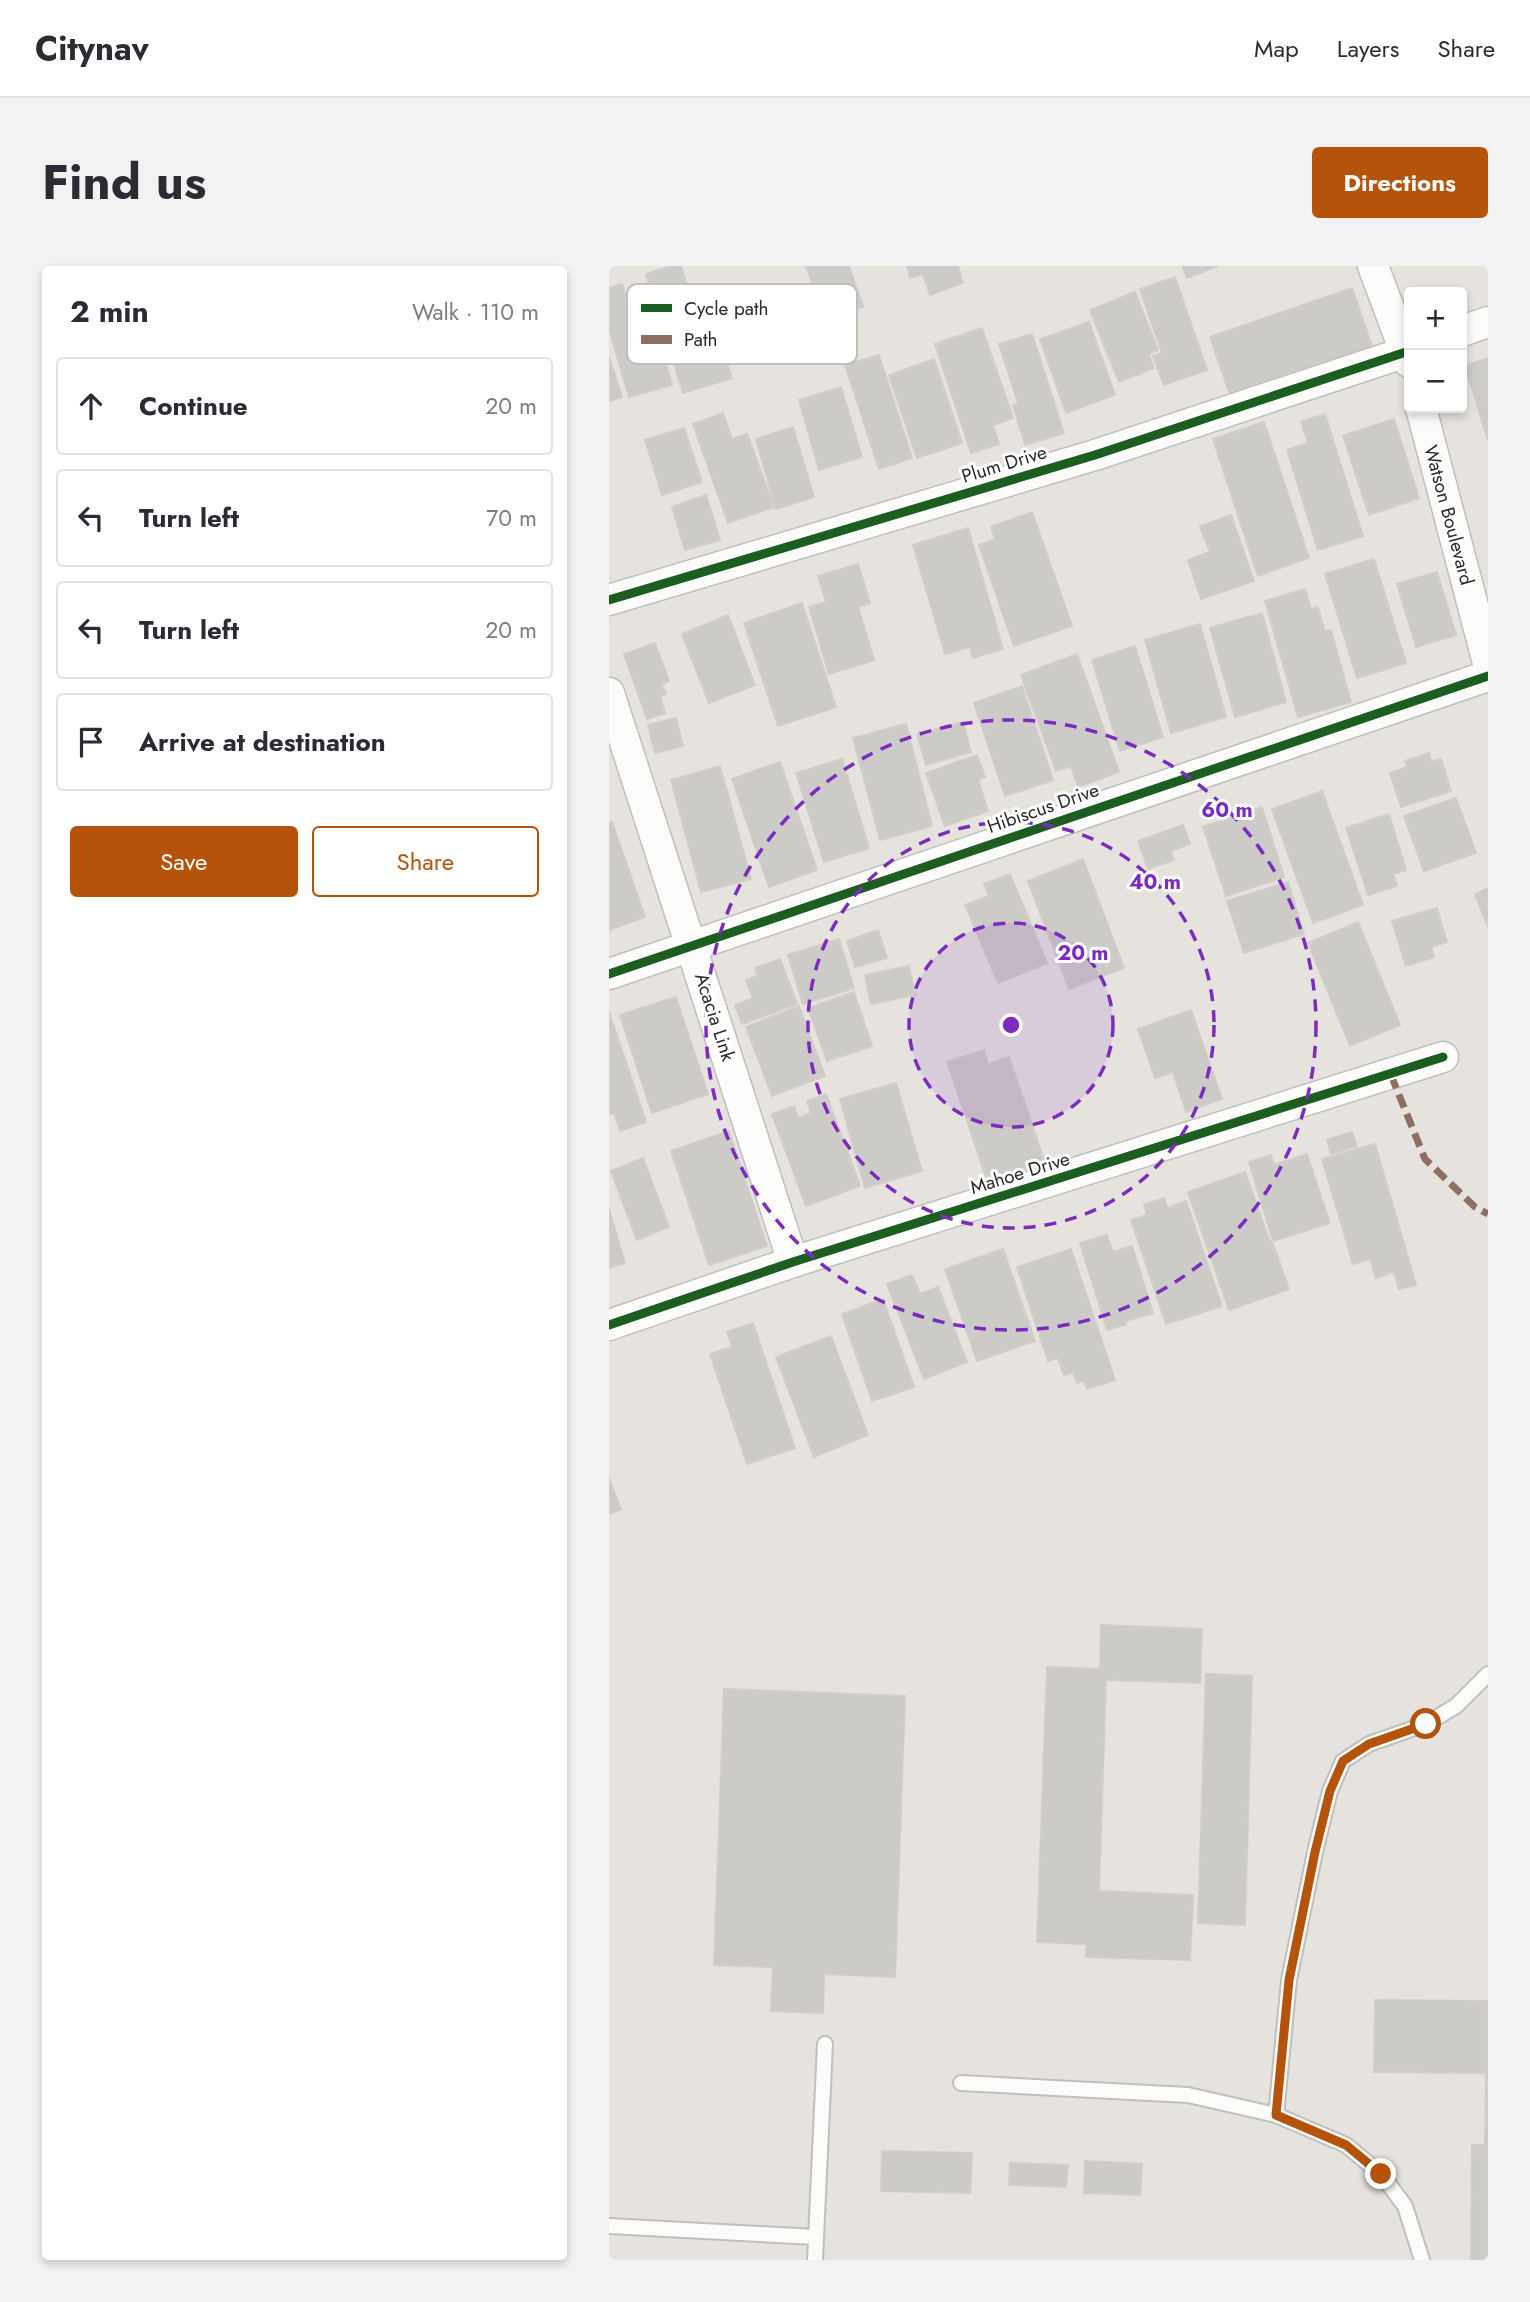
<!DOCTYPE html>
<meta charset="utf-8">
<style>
body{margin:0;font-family:Jost,sans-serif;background:#f2f2f3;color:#2b2b33}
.controls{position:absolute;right:21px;top:21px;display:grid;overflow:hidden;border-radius:7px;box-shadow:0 4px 10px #0003}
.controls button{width:63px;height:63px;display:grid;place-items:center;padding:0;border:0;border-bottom:2px solid #e1e1e2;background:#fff;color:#2b2b33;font:35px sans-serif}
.stop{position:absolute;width:21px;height:21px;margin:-16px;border:5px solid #b45309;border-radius:50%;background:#fff}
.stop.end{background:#b45309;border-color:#fff;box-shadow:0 2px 7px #0008}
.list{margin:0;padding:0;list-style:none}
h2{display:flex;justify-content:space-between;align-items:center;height:91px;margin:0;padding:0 28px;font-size:30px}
h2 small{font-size:23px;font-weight:400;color:#7c7c81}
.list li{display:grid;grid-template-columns:46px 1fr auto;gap:21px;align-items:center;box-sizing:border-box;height:98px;margin:0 14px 14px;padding:0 14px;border:2px solid #e1e1e2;border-radius:7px}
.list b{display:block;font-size:26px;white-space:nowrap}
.list em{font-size:23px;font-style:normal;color:#7c7c81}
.actions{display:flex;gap:14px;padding:21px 28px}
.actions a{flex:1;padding:16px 0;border:2px solid #b45309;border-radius:7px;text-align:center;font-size:24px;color:#b45309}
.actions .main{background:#b45309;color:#fff}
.icon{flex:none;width:38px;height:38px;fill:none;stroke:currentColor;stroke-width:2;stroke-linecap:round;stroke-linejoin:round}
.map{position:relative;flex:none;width:879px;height:1994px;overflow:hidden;border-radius:7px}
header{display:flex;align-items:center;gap:42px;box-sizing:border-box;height:98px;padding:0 35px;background:#fff;border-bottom:2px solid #e1e1e2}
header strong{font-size:33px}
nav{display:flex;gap:38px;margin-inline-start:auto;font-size:24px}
.intro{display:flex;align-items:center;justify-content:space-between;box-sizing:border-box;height:168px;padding:0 42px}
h1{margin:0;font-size:49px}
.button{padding:18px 32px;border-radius:7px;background:#b45309;color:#fff;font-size:24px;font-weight:700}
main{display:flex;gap:42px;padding:0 42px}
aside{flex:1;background:#fff;border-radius:7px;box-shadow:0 4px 10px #0003}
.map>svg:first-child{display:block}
</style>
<header>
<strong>Citynav</strong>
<nav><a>Map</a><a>Layers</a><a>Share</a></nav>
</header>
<div class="intro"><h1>Find us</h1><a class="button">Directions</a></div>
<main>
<aside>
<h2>2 min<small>Walk · 110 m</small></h2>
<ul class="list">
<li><svg class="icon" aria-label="ahead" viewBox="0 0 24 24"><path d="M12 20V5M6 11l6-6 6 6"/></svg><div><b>Continue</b></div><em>20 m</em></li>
<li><svg class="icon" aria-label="left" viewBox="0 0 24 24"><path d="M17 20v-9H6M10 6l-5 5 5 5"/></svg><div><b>Turn left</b></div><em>70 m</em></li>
<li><svg class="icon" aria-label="left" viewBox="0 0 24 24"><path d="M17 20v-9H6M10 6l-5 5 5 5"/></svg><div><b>Turn left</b></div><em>20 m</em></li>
<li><svg class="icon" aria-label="arrive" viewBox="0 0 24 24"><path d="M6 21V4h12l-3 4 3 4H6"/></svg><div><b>Arrive at destination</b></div></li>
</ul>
<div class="actions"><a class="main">Save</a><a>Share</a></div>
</aside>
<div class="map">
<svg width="879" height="1994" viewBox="0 0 879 1994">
<rect width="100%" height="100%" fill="#e6e3de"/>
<g fill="#cdcbc7" stroke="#d1ceca" stroke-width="2">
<path d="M 63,0 L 72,0 L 91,62 L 106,57 L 123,112 L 74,127 L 37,8 Z"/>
<path d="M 197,0 L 240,0 L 254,41 L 216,55 Z"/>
<path d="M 298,0 L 349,0 L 354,17 L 321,29 L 314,8 L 301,12 Z"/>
<path d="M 573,0 L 609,0 L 578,12 Z"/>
<path d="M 566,11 L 598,104 L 555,119 L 544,90 L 553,87 L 531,23 Z"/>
<path d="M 13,18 L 18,34 L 37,28 L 63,119 L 20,131 L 0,63 L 0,22 Z"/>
<path d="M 743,22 L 764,83 L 622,132 L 601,71 Z"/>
<path d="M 526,26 L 549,84 L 539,88 L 545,102 L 510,116 L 481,44 Z"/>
<path d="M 480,56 L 506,129 L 457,147 L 431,73 Z"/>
<path d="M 373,62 L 404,152 L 384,159 L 390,178 L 362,187 L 326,78 Z"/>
<path d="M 423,68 L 455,167 L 416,179 L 404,139 L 409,137 L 390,78 Z"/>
<path d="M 270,89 L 303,192 L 270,203 L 236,99 Z"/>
<path d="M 0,91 L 13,131 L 0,135 Z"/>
<path d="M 879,92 L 879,175 L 856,100 Z"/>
<path d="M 325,93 L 353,177 L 308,192 L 280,109 Z"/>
<path d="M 232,121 L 253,191 L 210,204 L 190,134 Z"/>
<path d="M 114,147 L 123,173 L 138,168 L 165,241 L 119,257 L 84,158 Z"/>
<path d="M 716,148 L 754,270 L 709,284 L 678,184 L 699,177 L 692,156 Z"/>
<path d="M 785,153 L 810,232 L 760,249 L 734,170 Z"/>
<path d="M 655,156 L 700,292 L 649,310 L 604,173 Z"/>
<path d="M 184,161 L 205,231 L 167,243 L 147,173 Z"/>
<path d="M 75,162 L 93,216 L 53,229 L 36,174 Z"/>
<path d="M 97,229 L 111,274 L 76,284 L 63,241 Z"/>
<path d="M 423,246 L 463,360 L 405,380 L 370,279 L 386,273 L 382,261 Z"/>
<path d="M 622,249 L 645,315 L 592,333 L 579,294 L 601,286 L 591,260 Z"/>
<path d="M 359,262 L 394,383 L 364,392 L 361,381 L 336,388 L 304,279 Z"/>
<path d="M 765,293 L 797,397 L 748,412 L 716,308 Z"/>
<path d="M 249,298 L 261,337 L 249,341 L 265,394 L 220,408 L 200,341 L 217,336 L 209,310 Z"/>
<path d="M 828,306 L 847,369 L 807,381 L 788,318 Z"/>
<path d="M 696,323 L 702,343 L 709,341 L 716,366 L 722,364 L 742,436 L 689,451 L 656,335 Z"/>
<path d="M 193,337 L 227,441 L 169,460 L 135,357 Z"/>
<path d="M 653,347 L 677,436 L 626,451 L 601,362 Z"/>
<path d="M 119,349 L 146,419 L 100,437 L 73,368 Z"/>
<path d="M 591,358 L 617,451 L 562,467 L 536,374 Z"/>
<path d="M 46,377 L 60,415 L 52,418 L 57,428 L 51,430 L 56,447 L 38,453 L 15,388 Z"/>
<path d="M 526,380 L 554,471 L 511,485 L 483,394 Z"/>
<path d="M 468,388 L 510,506 L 469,521 L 462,500 L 447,505 L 412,409 Z"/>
<path d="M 413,420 L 444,514 L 396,530 L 365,437 Z"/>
<path d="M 67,452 L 74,480 L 46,487 L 39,459 Z"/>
<path d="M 354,456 L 362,486 L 317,499 L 308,468 Z"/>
<path d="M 297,458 L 323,560 L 271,574 L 244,472 Z"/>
<path d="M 820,487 L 822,496 L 832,493 L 842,525 L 792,541 L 781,507 L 798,501 L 796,495 Z"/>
<path d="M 368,489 L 376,511 L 369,513 L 379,545 L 336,560 L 317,507 Z"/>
<path d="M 233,493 L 260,582 L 215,596 L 187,507 Z"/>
<path d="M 171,496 L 208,604 L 160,621 L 123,513 Z"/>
<path d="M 111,500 L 142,613 L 92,626 L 62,514 Z"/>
<path d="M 713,525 L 754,639 L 704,657 L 663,543 Z"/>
<path d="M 847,532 L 867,587 L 815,605 L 795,550 Z"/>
<path d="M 653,541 L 675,611 L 617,630 L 594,561 Z"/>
<path d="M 780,548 L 797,604 L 784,608 L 788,620 L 759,629 L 737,562 Z"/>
<path d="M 3,556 L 36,651 L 0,664 L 0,557 Z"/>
<path d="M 574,559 L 581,578 L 561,585 L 565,594 L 539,603 L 529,575 Z"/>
<path d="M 474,593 L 515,702 L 460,723 L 419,615 Z"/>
<path d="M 401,608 L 438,697 L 389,717 L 356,639 L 380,630 L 375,618 Z"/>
<path d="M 679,616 L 695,668 L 635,687 L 618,635 Z"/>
<path d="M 879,622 L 879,661 L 866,628 Z"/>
<path d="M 828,642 L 838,676 L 822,681 L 825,691 L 797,700 L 783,655 Z"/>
<path d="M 749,656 L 791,759 L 741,780 L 699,677 Z"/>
<path d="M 269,664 L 278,692 L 246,701 L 238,675 Z"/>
<path d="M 230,673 L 245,722 L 194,738 L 179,689 Z"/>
<path d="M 171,693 L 188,738 L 133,758 L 126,739 L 144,732 L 137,714 L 149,710 L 146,702 Z"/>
<path d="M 300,700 L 306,729 L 262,738 L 256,709 Z"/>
<path d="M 245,726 L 263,780 L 218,795 L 199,742 Z"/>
<path d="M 67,731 L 99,828 L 43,847 L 11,749 Z"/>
<path d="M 190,740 L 216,810 L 163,830 L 137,761 Z"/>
<path d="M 582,744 L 613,833 L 577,846 L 564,806 L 546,812 L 529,763 Z"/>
<path d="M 0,746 L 37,856 L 11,865 L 5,847 L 0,849 Z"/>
<path d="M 375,784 L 379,798 L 400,791 L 436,897 L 379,917 L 338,796 Z"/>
<path d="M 287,817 L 313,905 L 256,922 L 231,833 Z"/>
<path d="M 217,828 L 251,920 L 197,940 L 163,848 L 185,840 L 189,852 L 202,847 L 198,835 Z"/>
<path d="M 120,865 L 158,980 L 100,999 L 62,885 Z"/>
<path d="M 743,866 L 748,880 L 722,888 L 718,874 Z"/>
<path d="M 766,878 L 807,1019 L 790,1023 L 785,1006 L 767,1012 L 761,993 L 744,998 L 713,893 Z"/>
<path d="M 698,888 L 721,957 L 664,975 L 640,896 L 662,889 L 665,899 Z"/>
<path d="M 34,892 L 60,961 L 28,974 L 2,905 Z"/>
<path d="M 636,906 L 661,976 L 663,975 L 680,1023 L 620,1044 L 579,926 Z"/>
<path d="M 555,932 L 558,942 L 577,935 L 613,1040 L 557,1058 L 522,954 L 538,949 L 535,939 Z"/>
<path d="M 0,943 L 16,997 L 0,1002 Z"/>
<path d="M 498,969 L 504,986 L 523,980 L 544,1047 L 516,1055 L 517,1058 L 498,1064 L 471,977 Z"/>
<path d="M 394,983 L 426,1075 L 368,1095 L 336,1003 Z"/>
<path d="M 462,983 L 506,1114 L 478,1123 L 475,1115 L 468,1117 L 464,1106 L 455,1109 L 449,1092 L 439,1095 L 408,1001 Z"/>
<path d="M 303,1009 L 311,1028 L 329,1021 L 358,1096 L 315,1113 L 278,1018 Z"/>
<path d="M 274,1033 L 305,1121 L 263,1135 L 233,1048 Z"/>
<path d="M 144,1057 L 186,1182 L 138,1198 L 101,1088 L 123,1081 L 118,1066 Z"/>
<path d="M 222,1070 L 259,1169 L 205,1191 L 167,1091 Z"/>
<path d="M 0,1212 L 12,1244 L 0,1248 Z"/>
<path d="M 492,1359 L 593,1363 L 591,1417 L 497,1414 L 490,1625 L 584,1629 L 581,1694 L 477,1691 L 477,1678 L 428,1676 L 438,1401 L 491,1403 Z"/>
<path d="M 597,1408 L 643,1410 L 636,1659 L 589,1657 Z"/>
<path d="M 115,1423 L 296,1430 L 286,1711 L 215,1708 L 214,1747 L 162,1745 L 164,1701 L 105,1699 Z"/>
<path d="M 766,1734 L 879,1735 L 879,1994 L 862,1994 L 863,1879 L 876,1879 L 877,1807 L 765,1806 Z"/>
<path d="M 273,1885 L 363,1887 L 361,1927 L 272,1925 Z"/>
<path d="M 476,1895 L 533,1898 L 531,1929 L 475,1927 Z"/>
<path d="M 401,1897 L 459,1899 L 457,1921 L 400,1919 Z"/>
</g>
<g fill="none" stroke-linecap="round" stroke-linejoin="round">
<defs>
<g id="lane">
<path d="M 352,1817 L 579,1829 L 667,1849 L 737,1879 L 772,1908 L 796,1940 L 813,1994"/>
<path d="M 667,1849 L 680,1714 L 706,1586 L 721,1525 L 734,1495 L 760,1478 L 817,1458 L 847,1440 L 879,1408"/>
<path d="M 0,1960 L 207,1971"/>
<path d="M 206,1994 L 216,1778"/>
</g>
<g id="street">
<path d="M 764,0 L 800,96"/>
<path d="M 853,65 L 879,56"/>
<path d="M 812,142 L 879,397"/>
<path d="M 0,334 L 486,189 L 800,85"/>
<path d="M 0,427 L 184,996"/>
<path d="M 0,708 L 879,410"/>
<path d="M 0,1059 L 184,996 L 834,791"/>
</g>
</defs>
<use href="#lane" stroke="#c0bfbf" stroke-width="18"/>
<use href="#street" stroke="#c0bfbf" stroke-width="33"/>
<use href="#lane" stroke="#fbfbfa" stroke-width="14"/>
<use href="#street" stroke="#fbfbfa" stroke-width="30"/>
<path stroke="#8d6e63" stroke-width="7" stroke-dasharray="14 7" stroke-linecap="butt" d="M 782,809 L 816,893 L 866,941 L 879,948"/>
<defs>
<g id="cycleway">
<path d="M 0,334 L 486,189 L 800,85"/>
<path d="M 0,708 L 879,410"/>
<path d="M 0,1059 L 184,996 L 834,791"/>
</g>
</defs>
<use href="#cycleway" stroke="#fff" stroke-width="13"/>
<use href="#cycleway" stroke="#1b5e20" stroke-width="9"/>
</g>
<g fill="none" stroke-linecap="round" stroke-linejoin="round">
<path stroke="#b45309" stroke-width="9" d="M 772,1908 L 737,1879 L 667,1849 L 680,1714 L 706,1586 L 721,1525 L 734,1495 L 760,1478 L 817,1458"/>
</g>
<circle cx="402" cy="759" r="102" fill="#7b2cbf" fill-opacity=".12"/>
<g fill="none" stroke="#7b2cbf" stroke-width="3.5" stroke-dasharray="12 9">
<circle cx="402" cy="759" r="102"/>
<circle cx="402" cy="759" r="203"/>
<circle cx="402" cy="759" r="305"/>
</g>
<g text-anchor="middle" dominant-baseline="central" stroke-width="6" stroke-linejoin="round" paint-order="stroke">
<g font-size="19" fill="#282828" stroke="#fff">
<text transform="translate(395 198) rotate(-17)">Plum Drive</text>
<text transform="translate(840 249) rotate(75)">Watson Boulevard</text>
<text transform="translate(434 542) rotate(-19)">Hibiscus Drive</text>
<text transform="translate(106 751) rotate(72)">Acacia Link</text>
<text transform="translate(411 907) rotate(-17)">Mahoe Drive</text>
</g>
</g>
<rect x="18" y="18" width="230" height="80" rx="10" fill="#fff" stroke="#bebebe" stroke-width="2"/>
<rect x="32" y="38" width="31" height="8" fill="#1b5e20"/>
<rect x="32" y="69" width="31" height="9" fill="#8d6e63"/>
<g font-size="19" fill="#282828">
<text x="75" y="49">Cycle path</text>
<text x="75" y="80">Path</text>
</g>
<circle cx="402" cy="759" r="10" fill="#7b2cbf" stroke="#fff" stroke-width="3.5"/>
<g font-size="21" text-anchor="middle" font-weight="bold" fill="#7b2cbf" stroke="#fff" stroke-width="6" stroke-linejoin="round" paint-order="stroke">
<text x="618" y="551">60 m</text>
<text x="546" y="623">40 m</text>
<text x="474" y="694">20 m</text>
</g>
</svg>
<div class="controls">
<button>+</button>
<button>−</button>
</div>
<div class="stop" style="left:817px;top:1458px"></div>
<div class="stop end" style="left:772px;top:1908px"></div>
</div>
</main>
